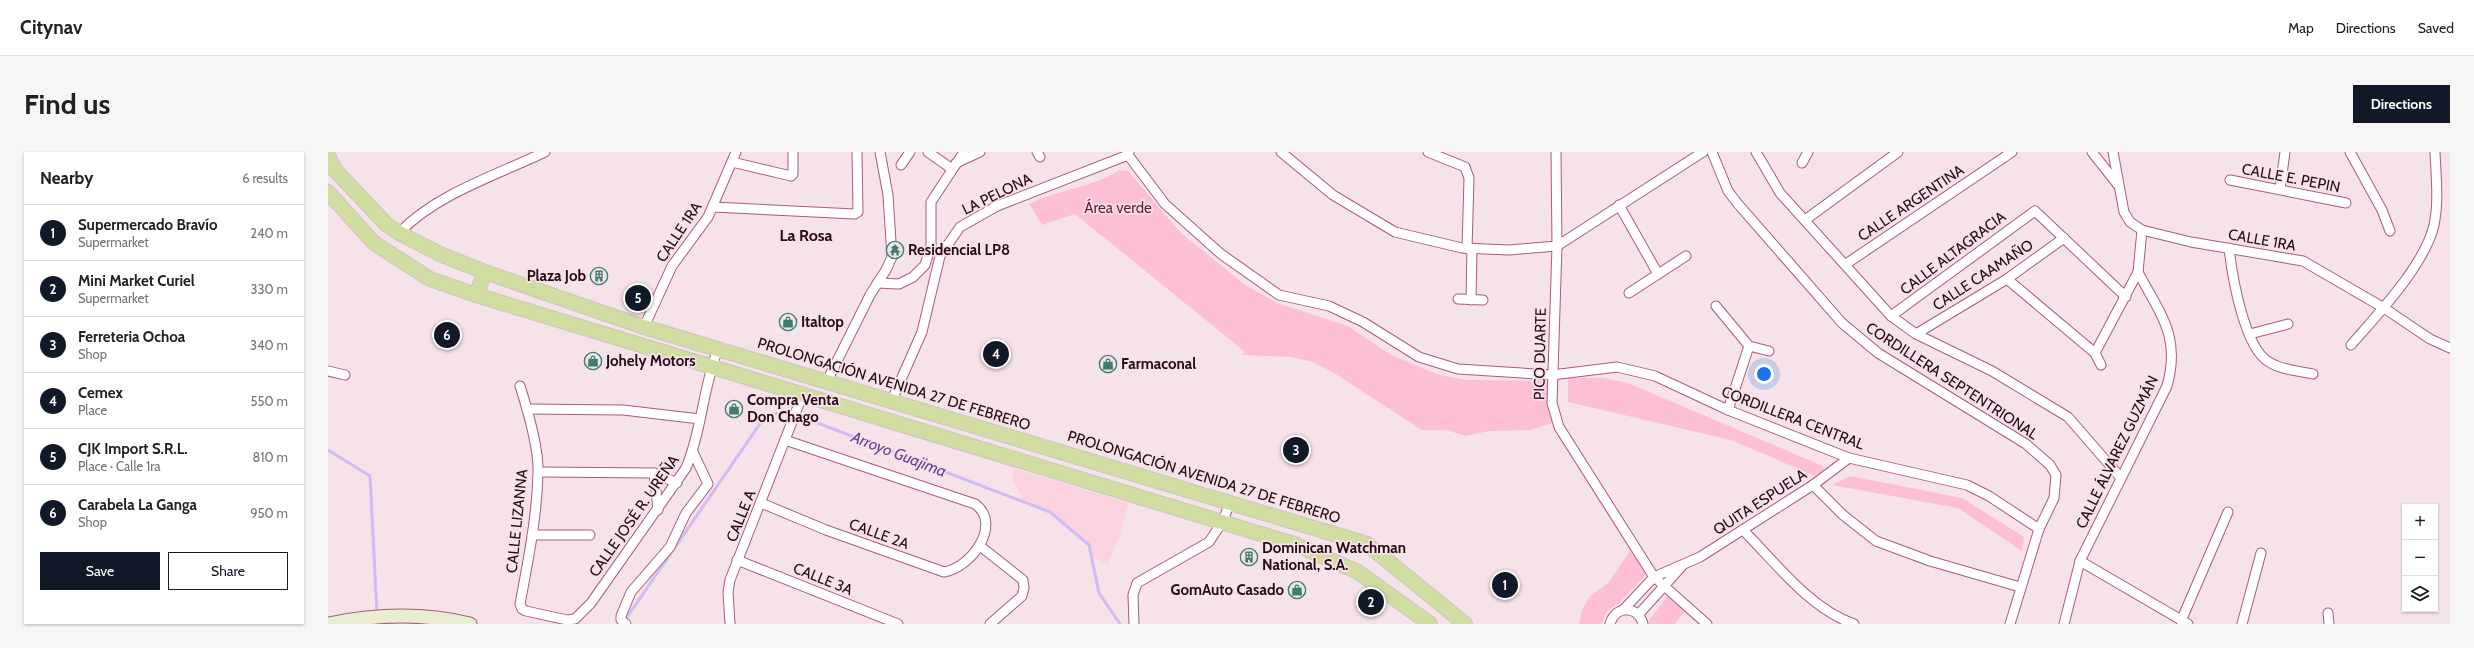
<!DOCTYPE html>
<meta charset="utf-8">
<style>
body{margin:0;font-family:Cabin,sans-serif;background:#f6f6f6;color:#202124}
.controls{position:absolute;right:12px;bottom:12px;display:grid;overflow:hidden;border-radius:0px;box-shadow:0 1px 3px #0004}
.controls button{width:36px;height:36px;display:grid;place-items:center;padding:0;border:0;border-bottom:1px solid #e0e0e0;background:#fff;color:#202124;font:20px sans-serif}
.you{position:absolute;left:1436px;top:222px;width:14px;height:14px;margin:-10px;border:3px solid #fff;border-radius:50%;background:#1a73e8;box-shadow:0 0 0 6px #1a73e833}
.badge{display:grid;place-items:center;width:26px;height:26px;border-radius:50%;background:#111827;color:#fff;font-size:13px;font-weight:700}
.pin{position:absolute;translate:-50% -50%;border:2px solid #fff;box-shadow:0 1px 4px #0006}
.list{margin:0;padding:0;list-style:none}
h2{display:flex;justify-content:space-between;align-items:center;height:52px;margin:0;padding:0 16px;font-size:17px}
h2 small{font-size:13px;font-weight:400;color:#757577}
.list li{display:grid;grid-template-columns:26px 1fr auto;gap:12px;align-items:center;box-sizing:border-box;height:56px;padding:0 16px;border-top:1px solid #e0e0e0}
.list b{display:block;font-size:15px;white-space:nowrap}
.list p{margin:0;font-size:13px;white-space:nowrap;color:#757577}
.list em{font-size:13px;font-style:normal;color:#757577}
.actions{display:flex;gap:8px;padding:12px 16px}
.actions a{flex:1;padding:9px 0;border:1px solid #111827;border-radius:0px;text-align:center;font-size:14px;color:#111827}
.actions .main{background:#111827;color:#fff}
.icon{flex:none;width:22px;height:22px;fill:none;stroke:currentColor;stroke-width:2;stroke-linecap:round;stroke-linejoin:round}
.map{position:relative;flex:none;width:2122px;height:472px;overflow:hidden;border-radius:0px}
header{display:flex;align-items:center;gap:24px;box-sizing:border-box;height:56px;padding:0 20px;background:#fff;border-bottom:1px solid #e0e0e0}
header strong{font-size:19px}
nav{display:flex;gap:22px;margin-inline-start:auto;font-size:14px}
.intro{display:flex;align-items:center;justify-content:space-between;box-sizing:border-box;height:96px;padding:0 24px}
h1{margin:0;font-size:28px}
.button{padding:10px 18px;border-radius:0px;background:#111827;color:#fff;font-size:14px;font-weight:700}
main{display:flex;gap:24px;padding:0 24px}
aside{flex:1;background:#fff;border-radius:0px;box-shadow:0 1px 3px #0004}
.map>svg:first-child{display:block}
</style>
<header>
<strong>Citynav</strong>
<nav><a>Map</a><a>Directions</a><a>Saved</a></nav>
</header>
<div class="intro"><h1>Find us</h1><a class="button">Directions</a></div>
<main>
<aside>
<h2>Nearby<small>6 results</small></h2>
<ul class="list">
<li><span class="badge">1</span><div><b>Supermercado Bravío</b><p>Supermarket</p></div><em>240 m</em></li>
<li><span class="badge">2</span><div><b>Mini Market Curiel</b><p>Supermarket</p></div><em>330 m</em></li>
<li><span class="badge">3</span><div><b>Ferreteria Ochoa</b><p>Shop</p></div><em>340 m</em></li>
<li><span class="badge">4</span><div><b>Cemex</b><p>Place</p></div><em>550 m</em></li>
<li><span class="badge">5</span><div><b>CJK Import S.R.L.</b><p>Place · Calle 1ra</p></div><em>810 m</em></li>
<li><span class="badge">6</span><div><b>Carabela La Ganga</b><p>Shop</p></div><em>950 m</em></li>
</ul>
<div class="actions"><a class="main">Save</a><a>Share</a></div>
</aside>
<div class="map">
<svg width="2122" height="472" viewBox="0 0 2122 472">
<rect width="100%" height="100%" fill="#f6e3e9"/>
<path fill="#fbd3df" d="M 686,317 L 801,351 L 791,385 L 780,412 L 763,405 L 761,392 L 722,360 L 697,351 L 684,327 Z"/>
<g fill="#fdbfd3">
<path d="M 792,18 L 800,19 L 852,80 L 916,132 L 949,151 L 1020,174 L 1063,203 L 1111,223 L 1139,228 L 1220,229 L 1225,261 L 1318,419 L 1317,424 L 1291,451 L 1279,459 L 1273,472 L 1251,472 L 1254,458 L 1262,444 L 1280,431 L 1302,399 L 1231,286 L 1224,271 L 1203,278 L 1161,279 L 1138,284 L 1118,278 L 1094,278 L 1006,221 L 985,210 L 963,205 L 915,203 L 916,199 L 747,62 L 714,73 L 701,52 C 731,37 764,36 792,18 Z"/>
<path d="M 1240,226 L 1275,226 L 1300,231 L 1495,314 L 1496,318 L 1487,324 L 1403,288 L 1240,250 Z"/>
<path d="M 1522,324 L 1634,346 L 1696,385 L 1694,399 L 1630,356 L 1504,333 Z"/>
<path d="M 1340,443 L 1376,472 L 1370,472 L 1356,460 L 1347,472 L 1321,472 L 1321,468 Z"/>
</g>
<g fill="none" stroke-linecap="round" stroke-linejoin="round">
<g stroke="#cdbcf6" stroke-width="3">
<path d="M 0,298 L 42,324 L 49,462"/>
<path d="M 297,468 L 438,263 L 461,260 L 722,360 L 761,393 L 771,441 L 792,472"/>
</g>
<defs>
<g id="street">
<path d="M 600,0 L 624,17"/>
<path d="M 709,0 L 712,5"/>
<path d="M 953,0 L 1005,43 L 1067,80 L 1134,96 L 1181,98 L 1229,94 L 1375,0"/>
<path d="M 1100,0 L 1137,15 L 1141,26 L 1139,97"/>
<path d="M 1228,0 L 1229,94 L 1224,251 L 1231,275 L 1326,425 L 1379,472"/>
<path d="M 1384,0 L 1400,39 L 1410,52 L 1514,171 L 1550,201 L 1698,292 L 1722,313 L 1728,323 L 1726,346 L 1711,377 L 1682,472"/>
<path d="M 1428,0 L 1452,41 L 1563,164 L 1588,182 L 1664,219 L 1740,265 L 1793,326"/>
<path d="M 1764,0 L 1790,33"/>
<path d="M 1785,0 L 1796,60 L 1802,70 L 1814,78 L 1863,90 L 1975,109 L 2056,156 L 2102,187 L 2122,196"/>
<path d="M 2022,0 L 2054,58 L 2062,79"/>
<path d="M 800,3 L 837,52 L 893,102 L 951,143 L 1001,154 L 1035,170 L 1091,205 L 1130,217 L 1224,223 L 1289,215 L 1327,224 L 1400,258 L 1521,306 L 1639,333 L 1661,344 L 1711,377"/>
<path d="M 404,10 L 463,24 L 465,22 L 465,0"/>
<path d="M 628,11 L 652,0"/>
<path d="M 1474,11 L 1480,0"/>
<path d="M 573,13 L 582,0"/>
<path d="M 1902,28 L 2018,51"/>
<path d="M 1952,37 L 1957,0"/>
<path d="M 1291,53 L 1330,122"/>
<path d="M 385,55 L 527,62 L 530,60 L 529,0"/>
<path d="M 1477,68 L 1570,0"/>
<path d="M 71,81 C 108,42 169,23 217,0"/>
<path d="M 1901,96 C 1904,123 1916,196 1941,210 C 1953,218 1972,219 1985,222"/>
<path d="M 1518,112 L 1684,0"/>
<path d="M 1679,127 L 1767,201 L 1810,120 L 1814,78"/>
<path d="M 549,131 L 571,132 L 585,125 L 597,113 L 603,93 L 603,50 L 636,0"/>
<path d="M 1301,141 L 1358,104"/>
<path d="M 1130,147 L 1155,148"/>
<path d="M 1143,148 L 1144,97"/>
<path d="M 1388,154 L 1421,194 L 1441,199"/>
<path d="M 1563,164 L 1707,59 L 1798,145"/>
<path d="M 316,175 L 344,114 L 380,65 L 408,0"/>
<path d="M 1588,182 L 1679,127 L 1736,86"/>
<path d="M 1922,182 L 1960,172"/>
<path d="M 2023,193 C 2049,163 2097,113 2106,73 C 2111,50 2108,24 2107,0"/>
<path d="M 1767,201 L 1773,213"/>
<path d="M 0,219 L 17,223"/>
<path d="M 499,229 L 542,143 L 558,118 L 564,105 L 560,43 L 552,0"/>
<path d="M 192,234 C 199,256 211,298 210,321 C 209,365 200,409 192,452 L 194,457 L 198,459 L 239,468 L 247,467 L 263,451 L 358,316 C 374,278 375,235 390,197"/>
<path d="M 564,248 L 594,180 L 612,104 L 632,75 L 669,54 L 800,3 L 801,0"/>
<path d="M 199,257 L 295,258 L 372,267"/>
<path d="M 1400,258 L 1421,194"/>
<path d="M 211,320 L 326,321 L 349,331"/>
<path d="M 326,321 L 330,358"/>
<path d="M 1485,333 L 1515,363 L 1548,389 L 1602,409 L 1692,435"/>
<path d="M 433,351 L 498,378 L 616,420 C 643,416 675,372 647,352 L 457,288"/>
<path d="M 1415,378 C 1448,411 1481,456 1526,472"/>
<path d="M 204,383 L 262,383"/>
<path d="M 652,394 L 695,428 L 696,436 L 694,444 L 662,472"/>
<path d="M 409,408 L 570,472"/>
<path d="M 1752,409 L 1860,472"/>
<path d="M 1296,457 L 1326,425 L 1372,405 L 1485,333 L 1521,306"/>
<path d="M 2000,461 L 2001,472"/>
<path d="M 1311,462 L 1354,414"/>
<path d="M 1853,469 L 1900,360"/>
<path d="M 298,472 L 293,468 L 293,464 L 303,440 L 342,395 L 358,361 L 380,332 L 365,300"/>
<path d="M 402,472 L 400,440 L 402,428 L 471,252 L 478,242"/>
<path d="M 806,472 L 805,443 L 809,431 L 881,390 L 895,369 L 902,350"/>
<path d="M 1282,472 C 1287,453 1310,453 1315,472"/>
<path d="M 1736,472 L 1752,409 L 1839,234 C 1853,184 1832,162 1810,120"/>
<path d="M 1914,472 L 1933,401"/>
</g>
<path id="secondary" d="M 1,472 C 48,462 96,461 142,472"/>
<g id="primary">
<path d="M 0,3 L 7,18 L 58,72 L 71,81 L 112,102 L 157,120 L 316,175 L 1039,392 L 1137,472"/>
<path d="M 0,40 L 45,90 L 52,95 L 102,127 L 148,143 L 969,393 L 1030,420 L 1102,472"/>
<path d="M 148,143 L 157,120"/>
</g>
</defs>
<use href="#street" stroke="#ac5b78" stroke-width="11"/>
<use href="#secondary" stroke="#ac5b78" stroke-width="15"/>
<use href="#primary" stroke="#ccc4c7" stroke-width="16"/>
<use href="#street" stroke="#fff" stroke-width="9"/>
<use href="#secondary" stroke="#e8eecf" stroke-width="13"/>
<use href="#primary" stroke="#d1dca0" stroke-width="14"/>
</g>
<defs>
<symbol id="temple-ring" viewBox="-11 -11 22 22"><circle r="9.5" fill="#f6e3e9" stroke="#3c7f72" stroke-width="1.5"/><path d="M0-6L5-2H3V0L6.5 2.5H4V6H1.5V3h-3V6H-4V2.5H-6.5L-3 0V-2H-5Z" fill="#3c7f72"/></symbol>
<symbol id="building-ring" viewBox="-11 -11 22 22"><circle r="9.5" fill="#f6e3e9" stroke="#3c7f72" stroke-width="1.5"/><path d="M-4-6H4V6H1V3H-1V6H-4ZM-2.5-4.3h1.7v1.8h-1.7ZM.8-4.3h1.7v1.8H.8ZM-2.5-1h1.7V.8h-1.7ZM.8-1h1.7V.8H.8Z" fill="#3c7f72"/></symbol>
<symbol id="shop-ring" viewBox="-11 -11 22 22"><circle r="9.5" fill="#f6e3e9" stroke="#3c7f72" stroke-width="1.5"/><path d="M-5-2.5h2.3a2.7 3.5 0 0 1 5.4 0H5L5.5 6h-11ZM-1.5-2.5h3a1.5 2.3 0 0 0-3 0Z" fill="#3c7f72"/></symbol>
</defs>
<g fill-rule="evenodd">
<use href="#temple-ring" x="557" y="88" width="20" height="20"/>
<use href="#building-ring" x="261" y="114" width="20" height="20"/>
<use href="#shop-ring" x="450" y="160" width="20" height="20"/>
<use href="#shop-ring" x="255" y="199" width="20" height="20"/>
<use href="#shop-ring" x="770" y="202" width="20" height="20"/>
<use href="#shop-ring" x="396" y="247" width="20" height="20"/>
<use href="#building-ring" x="911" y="395" width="20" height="20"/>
<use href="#shop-ring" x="959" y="428" width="20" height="20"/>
</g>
<g text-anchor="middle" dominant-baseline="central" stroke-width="3.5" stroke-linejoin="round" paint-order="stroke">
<g font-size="15" fill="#290a16" stroke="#f6e3e9">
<text transform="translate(1963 26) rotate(11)">CALLE E. PEPIN</text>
<text transform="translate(669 42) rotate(-26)">LA PELONA</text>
<text transform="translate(1583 51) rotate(-34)">CALLE ARGENTINA</text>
<text transform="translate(351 80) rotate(-56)">CALLE 1RA</text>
<text transform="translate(1934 88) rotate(10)">CALLE 1RA</text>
<text transform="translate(1625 101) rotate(-37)">CALLE ALTAGRACIA</text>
<text transform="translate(1655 123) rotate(-33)">CALLE CAAMAÑO</text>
<text transform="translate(1212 202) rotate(-89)">PICO DUARTE</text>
<text transform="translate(1624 229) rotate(33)">CORDILLERA SEPTENTRIONAL</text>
<text transform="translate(566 232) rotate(17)">PROLONGACIÓN AVENIDA 27 DE FEBRERO</text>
<text transform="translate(1465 266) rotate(21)">CORDILLERA CENTRAL</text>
<text transform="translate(1789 300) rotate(-64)">CALLE ÁLVAREZ GUZMÁN</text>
<text transform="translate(876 325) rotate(17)">PROLONGACIÓN AVENIDA 27 DE FEBRERO</text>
<text transform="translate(1432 350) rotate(-33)">QUITA ESPUELA</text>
<text transform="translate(306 364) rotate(-55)">CALLE JOSÉ R. UREÑA</text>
<text transform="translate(413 364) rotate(-68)">CALLE A</text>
<text transform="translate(189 369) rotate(-84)">CALLE LIZANNA</text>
<text transform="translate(551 382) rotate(20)">CALLE 2A</text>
<text transform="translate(495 427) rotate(22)">CALLE 3A</text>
</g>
<g font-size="15" fill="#71133f" stroke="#f6e3e9">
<text x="790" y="56">Área verde</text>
</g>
<g font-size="15" font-weight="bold" fill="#290a16" stroke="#f6e3e9" text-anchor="start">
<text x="580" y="98">Residencial LP8</text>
<text x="258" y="124" text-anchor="end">Plaza Job</text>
<text x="473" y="170">Italtop</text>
<text x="278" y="209">Johely Motors</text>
<text x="793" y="212">Farmaconal</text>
<text x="419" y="248">Compra Venta<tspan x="419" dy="17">Don Chago</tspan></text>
<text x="934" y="396">Dominican Watchman<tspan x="934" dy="17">National, S.A.</tspan></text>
<text x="956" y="438" text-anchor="end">GomAuto Casado</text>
</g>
<g font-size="16" font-weight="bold" fill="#290a16" stroke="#f6e3e9">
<text x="478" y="83">La Rosa</text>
</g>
<g font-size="16" font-style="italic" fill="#614296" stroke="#f6e3e9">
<text transform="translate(571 302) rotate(21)">Arroyo Guajima</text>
</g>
</g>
</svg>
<div class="controls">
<button>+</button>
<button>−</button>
<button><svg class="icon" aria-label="layers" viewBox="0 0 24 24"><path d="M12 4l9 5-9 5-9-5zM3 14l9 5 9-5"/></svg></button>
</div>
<div class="you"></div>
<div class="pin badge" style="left:1177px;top:433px">1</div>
<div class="pin badge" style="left:1043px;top:450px">2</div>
<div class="pin badge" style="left:968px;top:298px">3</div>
<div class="pin badge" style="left:668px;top:202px">4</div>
<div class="pin badge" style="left:310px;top:146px">5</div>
<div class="pin badge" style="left:119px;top:183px">6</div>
</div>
</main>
